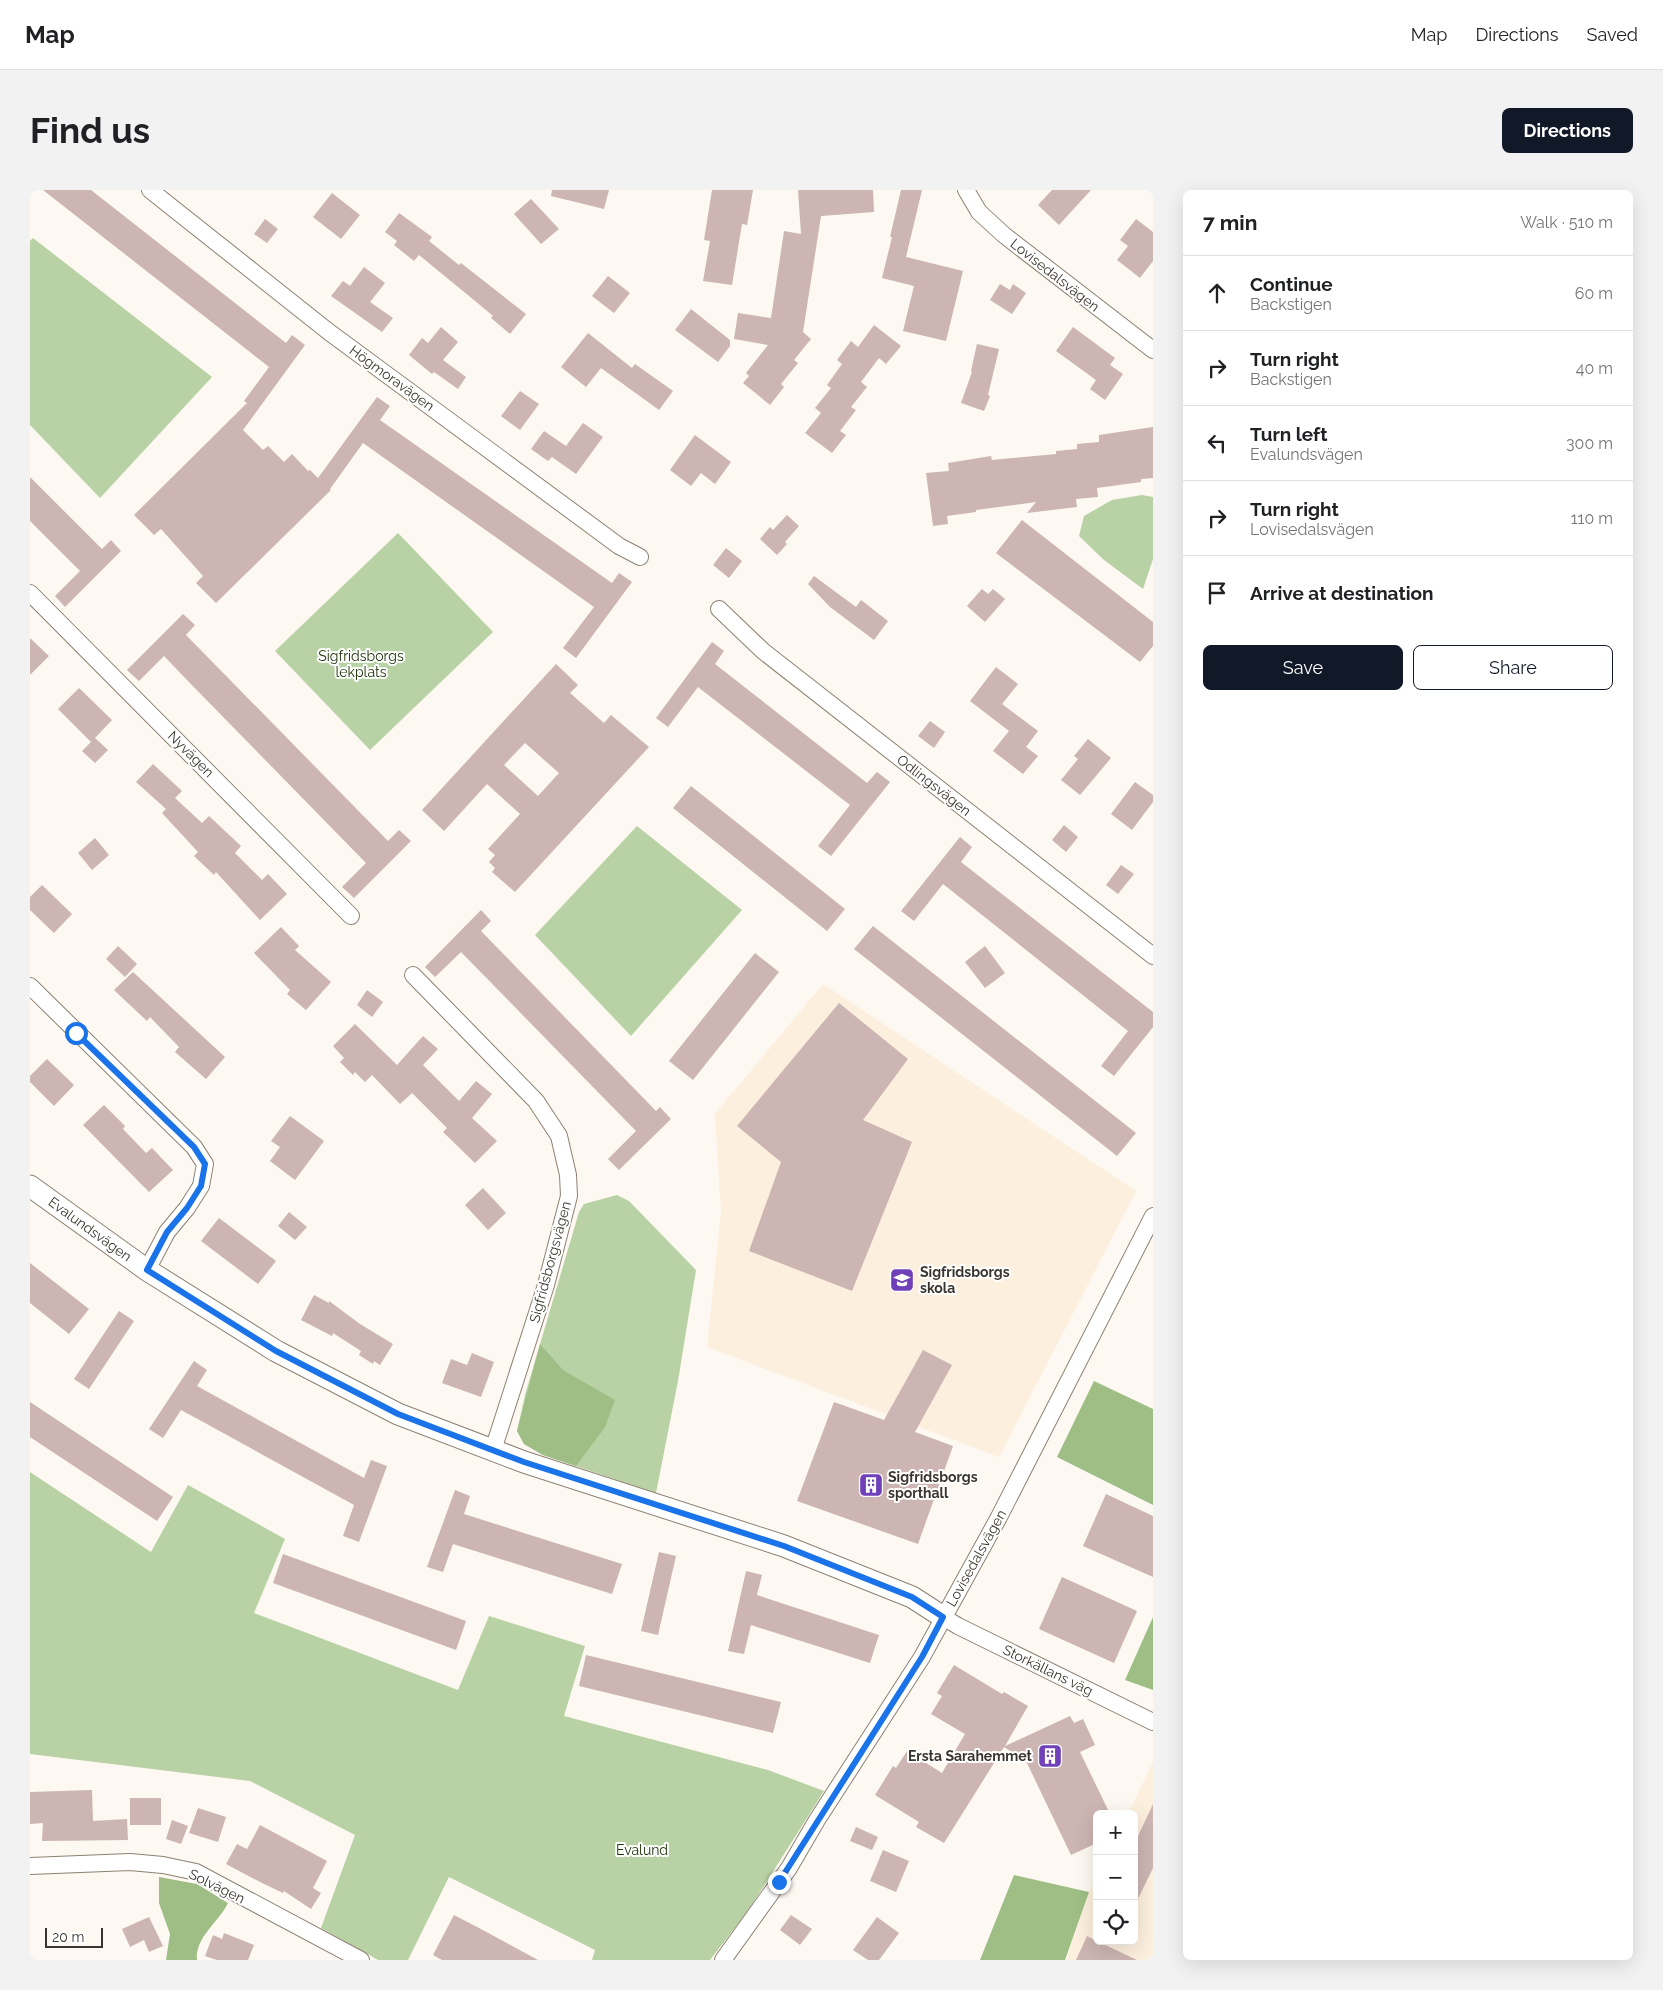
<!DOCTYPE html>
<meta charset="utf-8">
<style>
body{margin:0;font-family:Raleway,sans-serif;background:#f2f2f2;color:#202124}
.controls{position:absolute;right:15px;bottom:15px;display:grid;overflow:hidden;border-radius:8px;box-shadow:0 5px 20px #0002}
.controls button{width:45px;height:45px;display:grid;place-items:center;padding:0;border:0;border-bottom:1px solid #e0e0e0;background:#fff;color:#202124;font:25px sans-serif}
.scale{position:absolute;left:15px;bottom:12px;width:58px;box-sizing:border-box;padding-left:5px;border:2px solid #3a352f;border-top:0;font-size:14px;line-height:18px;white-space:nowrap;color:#3a352f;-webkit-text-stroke:4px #fff;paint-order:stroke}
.stop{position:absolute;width:15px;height:15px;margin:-11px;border:4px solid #1a73e8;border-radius:50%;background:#fff}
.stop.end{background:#1a73e8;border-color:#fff;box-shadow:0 1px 5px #0008}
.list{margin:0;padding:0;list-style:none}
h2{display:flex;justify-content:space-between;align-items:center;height:65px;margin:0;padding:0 20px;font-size:21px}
h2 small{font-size:16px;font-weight:400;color:#757577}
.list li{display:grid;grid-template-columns:32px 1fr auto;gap:15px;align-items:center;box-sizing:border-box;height:75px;padding:0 20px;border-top:1px solid #e0e0e0}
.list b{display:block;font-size:19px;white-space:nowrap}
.list p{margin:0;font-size:16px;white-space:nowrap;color:#757577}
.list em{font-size:16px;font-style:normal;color:#757577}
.actions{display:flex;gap:10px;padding:15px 20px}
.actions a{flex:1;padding:11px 0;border:1px solid #111827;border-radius:8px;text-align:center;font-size:18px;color:#111827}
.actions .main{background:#111827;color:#fff}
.icon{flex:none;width:28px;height:28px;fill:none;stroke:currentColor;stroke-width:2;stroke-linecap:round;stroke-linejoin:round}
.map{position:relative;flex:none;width:1123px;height:1770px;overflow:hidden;border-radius:8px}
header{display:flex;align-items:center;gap:30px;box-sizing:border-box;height:70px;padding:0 25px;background:#fff;border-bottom:1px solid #e0e0e0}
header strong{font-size:24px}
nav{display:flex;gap:28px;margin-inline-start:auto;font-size:18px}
.intro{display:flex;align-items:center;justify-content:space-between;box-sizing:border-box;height:120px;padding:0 30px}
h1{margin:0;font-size:35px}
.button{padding:12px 22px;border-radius:8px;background:#111827;color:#fff;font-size:18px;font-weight:700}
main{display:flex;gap:30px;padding:0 30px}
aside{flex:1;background:#fff;border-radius:8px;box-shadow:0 5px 20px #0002}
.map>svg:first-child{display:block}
</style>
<header>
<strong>Map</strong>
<nav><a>Map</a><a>Directions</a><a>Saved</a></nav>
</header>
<div class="intro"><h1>Find us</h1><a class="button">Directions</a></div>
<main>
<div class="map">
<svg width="1123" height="1770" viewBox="0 0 1123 1770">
<rect width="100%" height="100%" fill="#fdf8f1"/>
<g fill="#fdefdd">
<path d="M 793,794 L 1106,1001 L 969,1267 L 677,1157 L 691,1023 L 685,924 Z"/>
<path d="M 1123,1572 L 1123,1770 L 1036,1770 L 1059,1702 L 1067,1687 L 1067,1751 L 1104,1751 L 1104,1624 L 1098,1624 Z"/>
</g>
<g fill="#b9d2a5">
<path d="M 3,48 L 182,187 L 70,308 L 0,235 L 0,51 Z"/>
<path d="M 1112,305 L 1123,307 L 1123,369 L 1113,399 L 1074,370 L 1049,346 L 1054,326 L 1082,310 Z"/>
<path d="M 368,343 L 463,442 L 340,560 L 245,461 Z"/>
<path d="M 607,636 L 712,720 L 601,846 L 505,745 Z"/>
<path d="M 587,1005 L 599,1011 L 666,1080 L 648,1191 L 626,1303 L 513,1265 L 494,1254 L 487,1241 L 495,1205 L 549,1022 L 554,1014 Z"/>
<path d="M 0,1282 L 121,1362 L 158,1295 L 255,1349 L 224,1423 L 428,1500 L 459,1426 L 555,1456 L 534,1526 L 738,1580 L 794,1601 L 718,1721 L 680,1770 L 562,1770 L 565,1760 L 419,1687 L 378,1770 L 348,1770 L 291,1738 L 325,1645 L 220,1591 L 0,1564 Z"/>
</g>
<g fill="#9ebe85">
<path d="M 510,1154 L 533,1180 L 585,1210 L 575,1237 L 546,1276 L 513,1265 L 494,1254 L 487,1241 Z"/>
<path d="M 1064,1191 L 1123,1219 L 1123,1315 L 1027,1267 Z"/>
<path d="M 1123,1427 L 1123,1500 L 1095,1490 Z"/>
<path d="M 984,1685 L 1059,1702 L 1035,1770 L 950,1770 Z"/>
<path d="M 129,1687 L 167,1694 L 198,1713 C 189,1732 165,1747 167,1770 L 136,1770 L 140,1744 L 129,1713 Z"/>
</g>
<g fill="#ccb5b2" fill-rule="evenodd">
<path d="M 13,0 L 61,0 L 256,153 L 262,145 L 275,155 L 213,240 L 233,260 L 238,256 L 254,272 L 262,264 L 278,281 L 280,280 L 288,288 L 347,207 L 360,216 L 350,230 L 582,393 L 589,383 L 602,392 L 546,468 L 533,458 L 564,417 L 333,253 L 300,299 L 301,300 L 186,413 L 166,393 L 173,386 L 131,339 L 124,345 L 104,325 L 217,213 L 214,211 L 239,177 Z"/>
<path d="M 522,0 L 579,0 L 574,19 L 521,6 Z"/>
<path d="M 682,0 L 723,0 L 717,35 L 712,34 L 702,95 L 673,91 L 680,51 L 674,50 Z"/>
<path d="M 768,0 L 843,0 L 844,22 L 791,26 L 773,142 L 781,149 L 764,170 L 768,173 L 751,194 L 754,197 L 740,215 L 713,193 L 719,186 L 716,183 L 738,155 L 704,149 L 708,123 L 741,128 L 754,41 L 771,44 Z"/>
<path d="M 871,0 L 892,0 L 876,67 L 933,81 L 916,151 L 873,141 L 884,96 L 852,88 L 862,47 L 860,47 Z"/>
<path d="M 1022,0 L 1061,0 L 1029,35 L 1008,15 Z"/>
<path d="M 302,3 L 330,25 L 311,49 L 283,27 Z"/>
<path d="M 501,9 L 529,39 L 511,54 L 484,24 Z"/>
<path d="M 369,23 L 402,47 L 399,51 L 429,75 L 431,73 L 496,124 L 480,144 L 461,128 L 463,126 L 450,115 L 389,65 L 384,71 L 364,55 L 367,51 L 355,42 Z"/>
<path d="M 235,29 L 248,39 L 237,53 L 224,44 Z"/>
<path d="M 1106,29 L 1123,42 L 1123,71 L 1110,88 L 1087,70 L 1098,56 L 1090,50 Z"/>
<path d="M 334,77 L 355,93 L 340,112 L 363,128 L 352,142 L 301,106 L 313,91 L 320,96 Z"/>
<path d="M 578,86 L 600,103 L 584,123 L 562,106 Z"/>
<path d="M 970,94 L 980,100 L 983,94 L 996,103 L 982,124 L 960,110 Z"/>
<path d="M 661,119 L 700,150 L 700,156 L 688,172 L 645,140 Z"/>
<path d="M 844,135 L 871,156 L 856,174 L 849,168 L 831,192 L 837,197 L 821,217 L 826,220 L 810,241 L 816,245 L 802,263 L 775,243 L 791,223 L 785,218 L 801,198 L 797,195 L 812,174 L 807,170 L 821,151 L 828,157 Z"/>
<path d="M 411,137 L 428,152 L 413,170 L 436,187 L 428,199 L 404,182 L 402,184 L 379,165 L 392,148 L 398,153 Z"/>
<path d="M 1043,137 L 1085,168 L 1080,175 L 1093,184 L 1075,210 L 1060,199 L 1066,190 L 1026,161 Z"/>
<path d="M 558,143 L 602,178 L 605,174 L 643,201 L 629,220 L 571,178 L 556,197 L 531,177 Z"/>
<path d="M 947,154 L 969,159 L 958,205 L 960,206 L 954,221 L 931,213 L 942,182 L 941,181 Z"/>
<path d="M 490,201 L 509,214 L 490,240 L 471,226 Z"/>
<path d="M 553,233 L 573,247 L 546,284 L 522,267 L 518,271 L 501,259 L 514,241 L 536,256 Z"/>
<path d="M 1123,237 L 1123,288 L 1111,289 L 1111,292 L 1067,298 L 1068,307 L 1046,309 L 1047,317 L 997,323 L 1006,312 L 946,320 L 946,322 L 917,326 L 918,334 L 903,336 L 896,283 L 919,281 L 918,273 L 961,266 L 962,270 L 1026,264 L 1026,261 L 1047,259 L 1047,254 L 1069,252 L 1069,245 Z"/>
<path d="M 665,245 L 701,272 L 685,294 L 671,283 L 661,296 L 640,280 Z"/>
<path d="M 0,287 L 72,359 L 81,350 L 91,361 L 35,417 L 25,406 L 50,381 L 0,331 Z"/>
<path d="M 757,325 L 769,336 L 755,352 L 757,354 L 747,365 L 730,349 L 740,337 L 743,340 Z"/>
<path d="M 992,330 L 1123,432 L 1123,456 L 1110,472 L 966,363 Z"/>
<path d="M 696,358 L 712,371 L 699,388 L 683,375 Z"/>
<path d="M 784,386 L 826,417 L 831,410 L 858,431 L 844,450 L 800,417 L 778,394 Z"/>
<path d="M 952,399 L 958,404 L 963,399 L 975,409 L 955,432 L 937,416 Z"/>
<path d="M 153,424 L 165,435 L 156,445 L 358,651 L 369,640 L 381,651 L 324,708 L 312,697 L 336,673 L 154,487 L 134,466 L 109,491 L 97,480 Z"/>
<path d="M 0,448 L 19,466 L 0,485 Z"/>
<path d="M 682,452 L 694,461 L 685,474 L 837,593 L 847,582 L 860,592 L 801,666 L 788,656 L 820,615 L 668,497 L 638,537 L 626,528 Z"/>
<path d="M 526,474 L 548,495 L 540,503 L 574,533 L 581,525 L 619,557 L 485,702 L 462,682 L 465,678 L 459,672 L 465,665 L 458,659 L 490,624 L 457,594 L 414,641 L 392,620 ZM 495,553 L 529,583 L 508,606 L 474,575 Z"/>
<path d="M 966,477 L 988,494 L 972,514 L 1008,541 L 996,557 L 1008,566 L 993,584 L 963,561 L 979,541 L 940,511 Z"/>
<path d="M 49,498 L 82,530 L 65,548 L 78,560 L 65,573 L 52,561 L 61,552 L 28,519 Z"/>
<path d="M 900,531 L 915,542 L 904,558 L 888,546 Z"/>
<path d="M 1058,549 L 1081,568 L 1050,605 L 1031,590 L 1048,569 L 1044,566 Z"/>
<path d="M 123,574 L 152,601 L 145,608 L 172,633 L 179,626 L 211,656 L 205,663 L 232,690 L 238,684 L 257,704 L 230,730 L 186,682 L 184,685 L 164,666 L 168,662 L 132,623 L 136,619 L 106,592 Z"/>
<path d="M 1105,592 L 1123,605 L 1123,612 L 1102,640 L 1081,624 Z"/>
<path d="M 661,596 L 815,719 L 797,741 L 643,618 Z"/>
<path d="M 1034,635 L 1048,647 L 1036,662 L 1022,650 Z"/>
<path d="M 930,647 L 942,657 L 931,672 L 1123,822 L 1123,837 L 1084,886 L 1071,876 L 1098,841 L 913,694 L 884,731 L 871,721 Z"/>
<path d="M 65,648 L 79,665 L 62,680 L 48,663 Z"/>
<path d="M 1091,675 L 1104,684 L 1088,704 L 1076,695 Z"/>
<path d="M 12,695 L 42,724 L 24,743 L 0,720 L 0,707 Z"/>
<path d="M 451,720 L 461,731 L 451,741 L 626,921 L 630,917 L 641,929 L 589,980 L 578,969 L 606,941 L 431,762 L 405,787 L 395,777 Z"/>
<path d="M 843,736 L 1106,943 L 1087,966 L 824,759 Z"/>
<path d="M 251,737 L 269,756 L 265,760 L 301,792 L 276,820 L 257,804 L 260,800 L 224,763 Z"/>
<path d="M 88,756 L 107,774 L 95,787 L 76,769 Z"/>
<path d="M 955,756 L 975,783 L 955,798 L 935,772 Z"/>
<path d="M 725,763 L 749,782 L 663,890 L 639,871 Z"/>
<path d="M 103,782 L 195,867 L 176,889 L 145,862 L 149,857 L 120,827 L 117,831 L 84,800 Z"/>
<path d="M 337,800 L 353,812 L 342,827 L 327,815 Z"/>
<path d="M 809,813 L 878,869 L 833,930 L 882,952 L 822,1101 L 719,1061 L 751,972 L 707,936 Z"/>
<path d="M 325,834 L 367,875 L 393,846 L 408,859 L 393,875 L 429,911 L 446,891 L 462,904 L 442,928 L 467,951 L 445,973 L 413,942 L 417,938 L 382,903 L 370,914 L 342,885 L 335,892 L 325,882 L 323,885 L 310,872 L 314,868 L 303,856 Z"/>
<path d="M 17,869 L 44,895 L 24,916 L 0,892 L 0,886 Z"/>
<path d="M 74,915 L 95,936 L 93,939 L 116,963 L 122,958 L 143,980 L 119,1002 L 53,935 Z"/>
<path d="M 260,926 L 294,951 L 265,990 L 240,971 L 250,957 L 241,951 Z"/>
<path d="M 453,998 L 476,1023 L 458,1040 L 435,1015 Z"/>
<path d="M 259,1022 L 277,1037 L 265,1050 L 248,1036 Z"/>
<path d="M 189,1028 L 246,1071 L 228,1094 L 171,1051 Z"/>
<path d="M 0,1073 L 59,1119 L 39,1144 L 0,1113 Z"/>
<path d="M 284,1105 L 299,1113 L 299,1111 L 330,1134 L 363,1154 L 350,1175 L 344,1171 L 343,1174 L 329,1165 L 331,1161 L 303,1143 L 302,1146 L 271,1130 Z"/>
<path d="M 89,1121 L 104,1131 L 59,1199 L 44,1189 Z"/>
<path d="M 893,1160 L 922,1175 L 885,1242 L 923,1256 L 888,1354 L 767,1311 L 804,1212 L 854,1230 Z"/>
<path d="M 442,1163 L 464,1172 L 451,1207 L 412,1193 L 421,1169 L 437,1175 Z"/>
<path d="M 164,1171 L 177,1180 L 167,1196 L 334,1288 L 341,1270 L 357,1276 L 329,1352 L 313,1346 L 324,1315 L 175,1233 L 151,1220 L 133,1248 L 119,1239 Z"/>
<path d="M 0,1212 L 143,1307 L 127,1331 L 0,1247 Z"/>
<path d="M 425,1300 L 440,1306 L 434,1324 L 592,1374 L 582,1404 L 423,1354 L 413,1382 L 397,1377 Z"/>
<path d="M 1076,1304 L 1123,1326 L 1123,1387 L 1053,1356 Z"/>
<path d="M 629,1362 L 646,1366 L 628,1445 L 611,1441 Z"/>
<path d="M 253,1364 L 436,1431 L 426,1460 L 243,1393 Z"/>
<path d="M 716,1381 L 732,1385 L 727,1405 L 849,1445 L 840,1473 L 721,1435 L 714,1464 L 698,1461 Z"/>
<path d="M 1032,1387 L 1107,1421 L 1084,1473 L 1009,1439 Z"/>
<path d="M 556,1465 L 751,1512 L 743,1543 L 549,1496 Z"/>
<path d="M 924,1475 L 972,1504 L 974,1502 L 998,1516 L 975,1556 L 1040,1526 L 1044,1533 L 1053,1529 L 1065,1555 L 1050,1562 L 1080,1624 L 1067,1624 L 1067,1653 L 1041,1665 L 996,1571 L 974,1557 L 914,1653 L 886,1637 L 889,1632 L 845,1605 L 863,1576 L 866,1578 L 877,1561 L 912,1583 L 935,1544 L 901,1524 L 912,1506 L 907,1503 Z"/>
<path d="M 62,1600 L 63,1631 L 97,1629 L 98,1650 L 12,1651 L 13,1633 L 0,1634 L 0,1602 Z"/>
<rect x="100" y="1608" width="31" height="27"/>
<path d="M 1123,1614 L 1123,1678 L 1104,1717 L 1104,1644 L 1108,1646 Z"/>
<path d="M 168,1618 L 196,1627 L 188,1652 L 159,1643 Z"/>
<path d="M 142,1630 L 158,1636 L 151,1654 L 136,1649 Z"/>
<path d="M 230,1635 L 297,1671 L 283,1698 L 291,1703 L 281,1719 L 254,1701 L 253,1703 L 230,1692 L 196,1674 L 207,1654 L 217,1659 Z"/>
<path d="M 826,1637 L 848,1647 L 842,1660 L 820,1651 Z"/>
<path d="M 853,1660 L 879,1671 L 866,1702 L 840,1691 Z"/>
<path d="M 424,1725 L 449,1738 L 508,1770 L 412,1770 L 403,1765 Z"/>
<path d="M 761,1725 L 782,1739 L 770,1755 L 750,1740 Z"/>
<path d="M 119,1727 L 133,1756 L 119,1762 L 114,1750 L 100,1757 L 92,1739 Z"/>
<path d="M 847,1727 L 869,1743 L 849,1770 L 838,1770 L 823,1760 Z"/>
<path d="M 194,1743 L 224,1755 L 218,1770 L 187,1770 L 175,1766 L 183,1745 L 192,1749 Z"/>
<path d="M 1057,1746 L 1067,1751 L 1107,1770 L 1046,1770 Z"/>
</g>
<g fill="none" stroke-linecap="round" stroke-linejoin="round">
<defs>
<g id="minor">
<path d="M 120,0 L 299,142 L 589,356 L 610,367"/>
<path d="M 936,0 L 949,22 L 974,45 L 1123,160"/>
<path d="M 0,403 L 321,726"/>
<path d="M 689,419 L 733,461 L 1123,766"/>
<path d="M 383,785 L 506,911 L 529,946 L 538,985 L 539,1006 L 516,1095 L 463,1260"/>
<path d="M 0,796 L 164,957 L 175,974 L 171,996 L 157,1018 L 137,1042 L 117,1080"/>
<path d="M 913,1427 L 928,1436 L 1123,1532"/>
<path d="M 0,1676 L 100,1672 L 133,1675 L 166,1682 L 331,1770"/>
<path d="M 693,1770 L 759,1678 L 787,1630 L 892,1467 L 969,1327 L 1123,1026"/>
</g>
<path id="tertiary" d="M 0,996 L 117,1080 L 246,1161 L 368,1224 L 494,1272 L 754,1356 L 882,1407 L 913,1427"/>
</defs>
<use href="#minor" stroke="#8d8172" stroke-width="18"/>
<use href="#tertiary" stroke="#8d8172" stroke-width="23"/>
<use href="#minor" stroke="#fff" stroke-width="16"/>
<use href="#tertiary" stroke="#fff" stroke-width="21"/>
</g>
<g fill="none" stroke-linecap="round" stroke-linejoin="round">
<path stroke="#1a73e8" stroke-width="6" d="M 46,843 L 164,957 L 175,974 L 171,996 L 157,1018 L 137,1042 L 117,1080 L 246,1161 L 368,1224 L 494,1272 L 754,1356 L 882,1407 L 913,1427 L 892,1467 L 749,1692"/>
</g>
<defs>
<symbol id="school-square" viewBox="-11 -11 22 22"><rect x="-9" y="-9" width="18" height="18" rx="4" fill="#6f40b7" stroke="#fff"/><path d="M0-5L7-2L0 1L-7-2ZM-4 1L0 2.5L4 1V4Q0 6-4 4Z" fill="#fff"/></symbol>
<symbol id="building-square" viewBox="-11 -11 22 22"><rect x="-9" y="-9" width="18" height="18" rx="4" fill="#6f40b7" stroke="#fff"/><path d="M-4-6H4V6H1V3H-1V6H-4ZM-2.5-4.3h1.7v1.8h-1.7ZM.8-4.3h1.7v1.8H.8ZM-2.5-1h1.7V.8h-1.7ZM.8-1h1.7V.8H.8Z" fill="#fff"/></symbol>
</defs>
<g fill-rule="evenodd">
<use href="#school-square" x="858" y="1076" width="28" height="28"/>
<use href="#building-square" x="827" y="1281" width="28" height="28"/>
<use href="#building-square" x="1006" y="1552" width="28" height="28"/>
</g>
<g text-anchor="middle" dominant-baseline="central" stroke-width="4" stroke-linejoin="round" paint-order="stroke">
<g font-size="14" fill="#3a352f" stroke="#fff">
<text transform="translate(1025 85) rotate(38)">Lovisedalsvägen</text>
<text transform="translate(362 188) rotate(36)">Högmoravägen</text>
<text transform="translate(161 564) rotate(45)">Nyvägen</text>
<text transform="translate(904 595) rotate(38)">Odlingsvägen</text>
<text transform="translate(60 1039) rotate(36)">Evalundsvägen</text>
<text transform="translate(520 1072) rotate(-75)">Sigfridsborgsvägen</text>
<text transform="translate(946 1368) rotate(-61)">Lovisedalsvägen</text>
<text transform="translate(1018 1480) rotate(26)">Storkällans väg</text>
<text transform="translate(187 1696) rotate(26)">Solvägen</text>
</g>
<g font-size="14" fill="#20340b" stroke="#fff">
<text x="331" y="466">Sigfridsborgs<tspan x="331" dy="16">lekplats</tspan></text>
<text x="612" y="1660">Evalund</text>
</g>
<g font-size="14" font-weight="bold" fill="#3a352f" stroke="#fff" text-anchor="start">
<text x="890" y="1082">Sigfridsborgs<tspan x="890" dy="16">skola</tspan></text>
<text x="858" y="1287">Sigfridsborgs<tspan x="858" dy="16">sporthall</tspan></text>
<text x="1002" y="1566" text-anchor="end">Ersta Sarahemmet</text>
</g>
</g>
</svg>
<div class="controls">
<button>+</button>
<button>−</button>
<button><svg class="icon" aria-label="locate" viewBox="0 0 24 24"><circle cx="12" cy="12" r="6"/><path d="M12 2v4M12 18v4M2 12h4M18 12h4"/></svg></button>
</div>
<div class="scale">20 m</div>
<div class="stop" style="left:46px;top:843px"></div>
<div class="stop end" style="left:749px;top:1692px"></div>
</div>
<aside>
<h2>7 min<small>Walk · 510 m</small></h2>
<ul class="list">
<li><svg class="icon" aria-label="ahead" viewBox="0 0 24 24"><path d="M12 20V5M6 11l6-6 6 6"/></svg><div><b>Continue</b><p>Backstigen</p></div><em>60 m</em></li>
<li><svg class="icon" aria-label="right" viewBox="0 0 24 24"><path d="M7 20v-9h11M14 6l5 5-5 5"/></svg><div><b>Turn right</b><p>Backstigen</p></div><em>40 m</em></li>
<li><svg class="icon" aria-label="left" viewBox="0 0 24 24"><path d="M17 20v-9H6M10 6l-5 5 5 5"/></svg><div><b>Turn left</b><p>Evalundsvägen</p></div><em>300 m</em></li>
<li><svg class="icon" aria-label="right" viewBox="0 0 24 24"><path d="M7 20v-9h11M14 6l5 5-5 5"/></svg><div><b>Turn right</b><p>Lovisedalsvägen</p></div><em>110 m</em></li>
<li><svg class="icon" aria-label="arrive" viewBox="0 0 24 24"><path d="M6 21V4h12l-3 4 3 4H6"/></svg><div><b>Arrive at destination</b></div></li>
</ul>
<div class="actions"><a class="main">Save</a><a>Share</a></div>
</aside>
</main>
